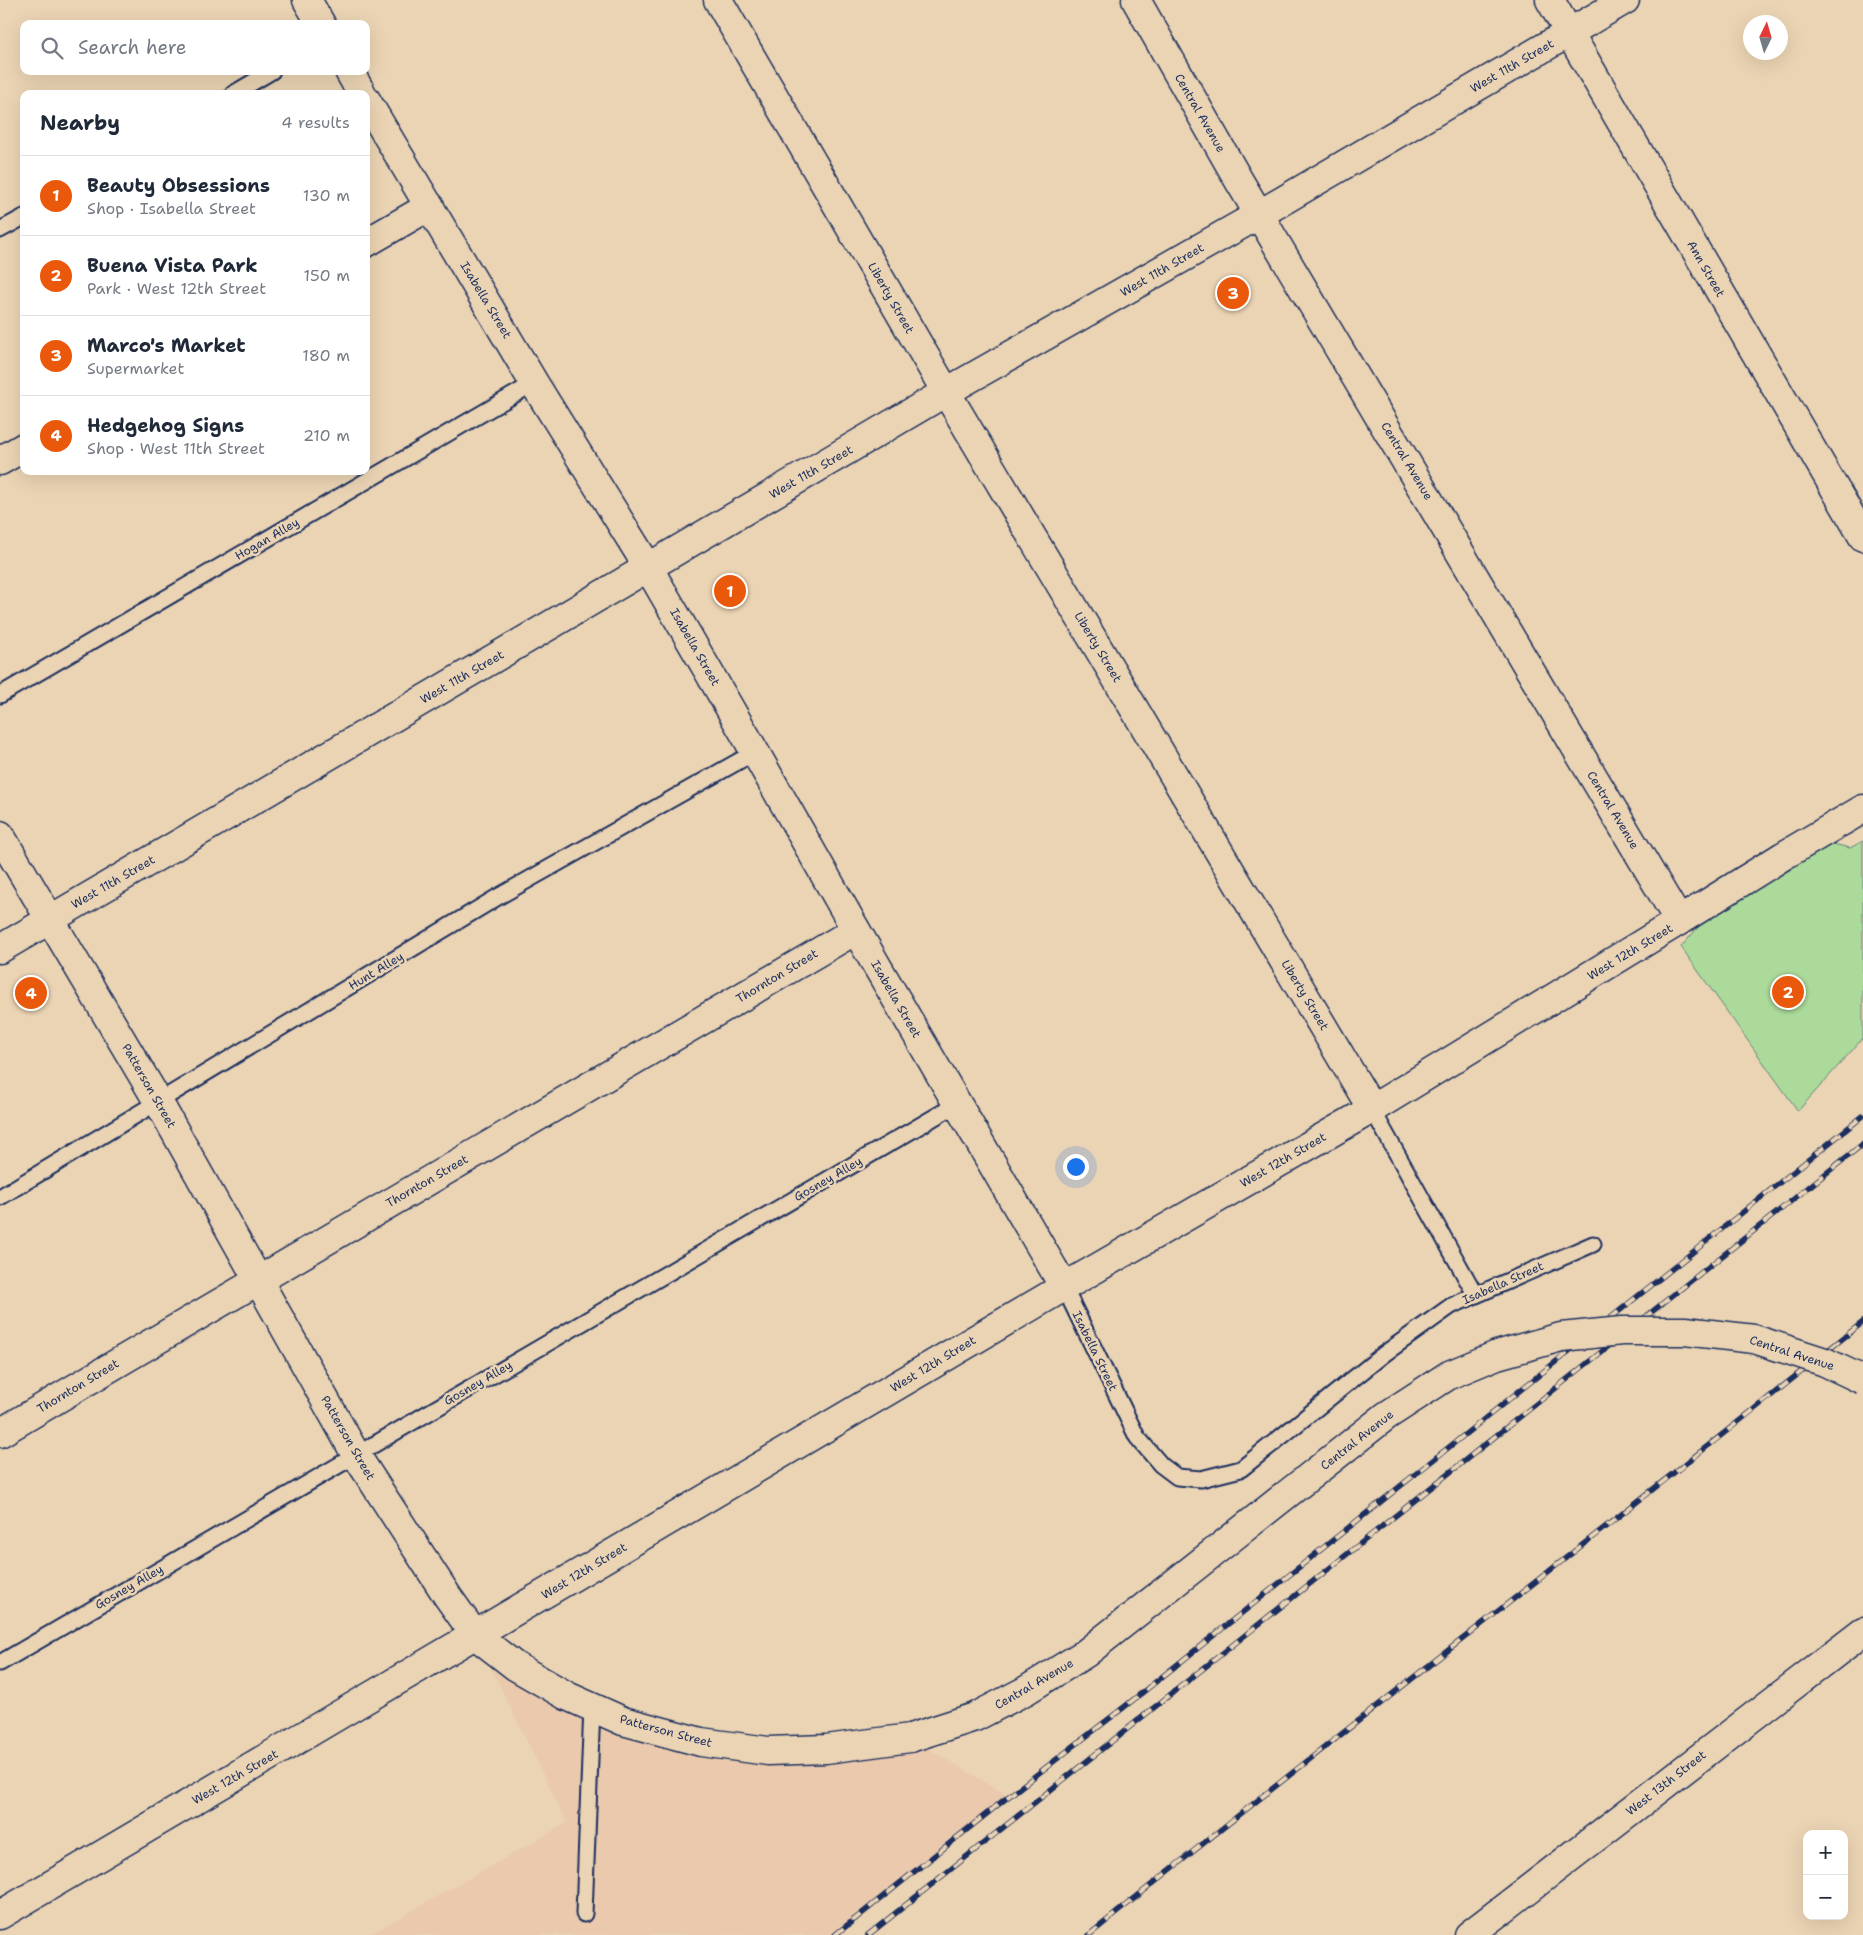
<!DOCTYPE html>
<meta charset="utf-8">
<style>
body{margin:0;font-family:"Shantell Sans",sans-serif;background:#f2f2f3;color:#1f2937}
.controls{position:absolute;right:15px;bottom:15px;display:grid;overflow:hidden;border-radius:10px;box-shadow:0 5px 20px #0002}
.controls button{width:45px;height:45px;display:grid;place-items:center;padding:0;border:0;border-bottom:1px solid #e0e1e3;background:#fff;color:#1f2937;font:25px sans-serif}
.compass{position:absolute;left:1743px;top:15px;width:45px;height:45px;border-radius:50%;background:#fff;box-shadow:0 5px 20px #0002;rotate:5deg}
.you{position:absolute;left:1075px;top:1166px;width:18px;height:18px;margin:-12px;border:4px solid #fff;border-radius:50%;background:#1a73e8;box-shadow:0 0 0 8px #1a73e833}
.badge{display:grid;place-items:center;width:32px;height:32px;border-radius:50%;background:#ea580c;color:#fff;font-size:16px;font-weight:700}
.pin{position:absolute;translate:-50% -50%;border:2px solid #fff;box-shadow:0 1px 5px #0006}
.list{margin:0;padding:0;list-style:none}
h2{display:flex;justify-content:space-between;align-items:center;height:65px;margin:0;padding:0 20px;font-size:21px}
h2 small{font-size:16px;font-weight:400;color:#747a83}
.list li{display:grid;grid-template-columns:32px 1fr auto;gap:15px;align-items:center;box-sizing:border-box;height:80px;padding:0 20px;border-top:1px solid #e0e1e3}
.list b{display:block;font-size:19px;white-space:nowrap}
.list p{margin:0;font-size:16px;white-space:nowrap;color:#747a83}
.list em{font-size:16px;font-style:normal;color:#747a83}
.icon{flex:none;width:28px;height:28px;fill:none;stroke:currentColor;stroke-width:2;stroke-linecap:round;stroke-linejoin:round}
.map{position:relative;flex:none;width:1863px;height:1935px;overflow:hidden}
.search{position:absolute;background:#fff;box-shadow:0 5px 20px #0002;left:20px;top:20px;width:350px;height:55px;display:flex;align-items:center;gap:12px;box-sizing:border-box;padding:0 18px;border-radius:10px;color:#747a83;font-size:19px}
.panel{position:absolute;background:#fff;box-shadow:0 5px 20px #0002;left:20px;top:90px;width:350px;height:385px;border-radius:10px}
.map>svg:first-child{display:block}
</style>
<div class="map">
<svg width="1863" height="1935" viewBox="0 0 1863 1935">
<rect width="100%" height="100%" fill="#ebd4b4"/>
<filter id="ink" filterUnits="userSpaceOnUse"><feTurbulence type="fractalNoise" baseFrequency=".02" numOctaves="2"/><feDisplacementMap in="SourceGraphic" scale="10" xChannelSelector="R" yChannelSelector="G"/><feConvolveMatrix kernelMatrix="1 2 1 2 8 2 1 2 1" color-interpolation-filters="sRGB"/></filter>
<g filter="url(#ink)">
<path fill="#eac9ad" d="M 475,1635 L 515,1666 L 701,1742 L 910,1738 L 1009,1796 L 835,1935 L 369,1935 L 567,1823 Z"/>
<path fill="#abda9a" stroke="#63847c" d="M 1863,841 L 1863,1038 L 1798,1111 L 1681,947 L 1707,917 L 1829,843 L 1850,848 Z"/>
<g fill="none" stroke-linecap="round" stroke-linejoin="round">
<defs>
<g id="lane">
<path d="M 233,94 L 272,71"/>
<path d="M 0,230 L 24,217"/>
<path d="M 0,695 L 534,383"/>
<path d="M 1372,1109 L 1475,1294"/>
<path d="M 0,1197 L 496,898 L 755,752"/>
<path d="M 1064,1287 L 1137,1437 L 1161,1465 L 1177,1477 L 1201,1479 L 1241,1469 L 1384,1354 L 1451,1306 L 1593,1244"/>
<path d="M 0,1663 L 957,1104"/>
<path d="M 584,1914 L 592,1707"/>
</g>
<g id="street">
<path d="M 307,0 L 321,24"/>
<path d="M 718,0 L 946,392 L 1372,1109"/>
<path d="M 1550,0 L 1863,537"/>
<path d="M 349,71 L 362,94"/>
<path d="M 366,100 L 534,383 L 648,567 L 755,752 L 856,930 L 1064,1287"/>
<path d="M 366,243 L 430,206"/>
<path d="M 0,461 L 24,447"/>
<path d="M 0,835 L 159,1103 L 356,1455 L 448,1597 L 475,1635"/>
<path d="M 1679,921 L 1783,856 L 1863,809"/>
<path d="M 0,1433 C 284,1263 571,1098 856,930"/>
<path d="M 1469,1935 L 1863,1632"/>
</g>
<g id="secondary">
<path d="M 475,1635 L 515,1666 L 567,1696 L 623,1721 L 701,1742 L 768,1751 L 826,1749 L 910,1738"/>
<path d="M 0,1915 L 1064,1287 L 1372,1109 L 1679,921 L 1238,179 L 1136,0"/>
</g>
<path id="primary" d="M 0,949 L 946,392 L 1260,214 L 1625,0"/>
</defs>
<use href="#lane" stroke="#1b2f5e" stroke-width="19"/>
<use href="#street" stroke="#1b2f5e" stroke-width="31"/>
<use href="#secondary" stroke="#1b2f5e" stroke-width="31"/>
<use href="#primary" stroke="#1b2f5e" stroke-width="31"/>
<use href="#lane" stroke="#ebd4b4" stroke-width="15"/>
<use href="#street" stroke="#ebd4b4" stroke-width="28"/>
<use href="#secondary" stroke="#ebd4b4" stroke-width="28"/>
<use href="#primary" stroke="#ebd4b4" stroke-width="28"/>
<defs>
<g id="rail">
<path d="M 835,1935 L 1009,1796 L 1123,1708 L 1863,1116"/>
<path d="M 868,1935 L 1863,1144"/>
<path d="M 1089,1935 C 1345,1728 1607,1529 1863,1322"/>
</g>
</defs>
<use href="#rail" stroke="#1b2f5e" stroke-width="5.5"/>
<use href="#rail" stroke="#ebd4b4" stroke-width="4" stroke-dasharray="11" stroke-linecap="butt"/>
<defs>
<path id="secondary-bridge" d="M 910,1738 L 975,1717 L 1025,1691 L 1086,1653 L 1386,1416 L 1449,1375 L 1497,1355 L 1561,1337 L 1622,1331 L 1685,1331 L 1754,1339 L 1825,1362 L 1863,1380"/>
</defs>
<use href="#secondary-bridge" stroke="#1b2f5e" stroke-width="31" stroke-linecap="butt"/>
<use href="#secondary-bridge" stroke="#ebd4b4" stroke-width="28"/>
</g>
</g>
<g text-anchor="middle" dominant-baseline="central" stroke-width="5" stroke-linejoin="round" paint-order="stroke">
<g font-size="12" fill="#1b2f5e" stroke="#ebd4b4">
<text transform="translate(1512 66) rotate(-30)">West 11th Street</text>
<text transform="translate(1200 113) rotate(60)">Central Avenue</text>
<text transform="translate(1706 269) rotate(60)">Ann Street</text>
<text transform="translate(1162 270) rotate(-30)">West 11th Street</text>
<text transform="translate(891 298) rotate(60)">Liberty Street</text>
<text transform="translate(486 300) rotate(59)">Isabella Street</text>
<text transform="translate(1407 461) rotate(59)">Central Avenue</text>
<text transform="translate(811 472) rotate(-30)">West 11th Street</text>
<text transform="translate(267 539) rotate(-30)">Hogan Alley</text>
<text transform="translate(695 647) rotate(60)">Isabella Street</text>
<text transform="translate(1098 647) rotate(59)">Liberty Street</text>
<text transform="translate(462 677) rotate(-30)">West 11th Street</text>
<text transform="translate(1613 810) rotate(59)">Central Avenue</text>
<text transform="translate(113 882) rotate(-30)">West 11th Street</text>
<text transform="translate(1630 952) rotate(-31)">West 12th Street</text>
<text transform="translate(376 971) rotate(-31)">Hunt Alley</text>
<text transform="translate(777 976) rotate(-31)">Thornton Street</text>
<text transform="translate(1305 995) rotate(59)">Liberty Street</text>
<text transform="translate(896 999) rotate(60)">Isabella Street</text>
<text transform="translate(149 1086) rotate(60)">Patterson Street</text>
<text transform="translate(1283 1160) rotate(-30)">West 12th Street</text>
<text transform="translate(828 1179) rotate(-30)">Gosney Alley</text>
<text transform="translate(427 1181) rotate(-30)">Thornton Street</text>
<text transform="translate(1503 1283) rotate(-24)">Isabella Street</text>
<text transform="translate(1095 1351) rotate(64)">Isabella Street</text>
<text transform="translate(1792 1353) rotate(18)">Central Avenue</text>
<text transform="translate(933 1364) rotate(-31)">West 12th Street</text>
<text transform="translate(478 1383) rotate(-30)">Gosney Alley</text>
<text transform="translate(78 1386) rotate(-31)">Thornton Street</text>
<text transform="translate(348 1438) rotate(60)">Patterson Street</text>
<text transform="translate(1357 1440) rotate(-38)">Central Avenue</text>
<text transform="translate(584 1571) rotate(-31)">West 12th Street</text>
<text transform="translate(129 1587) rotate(-30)">Gosney Alley</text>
<text transform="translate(1034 1684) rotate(-30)">Central Avenue</text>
<text transform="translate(666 1731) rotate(15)">Patterson Street</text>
<text transform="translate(235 1777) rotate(-30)">West 12th Street</text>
<text transform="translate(1666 1783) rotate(-38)">West 13th Street</text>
</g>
</g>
</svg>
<div class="controls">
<button>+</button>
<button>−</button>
</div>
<svg class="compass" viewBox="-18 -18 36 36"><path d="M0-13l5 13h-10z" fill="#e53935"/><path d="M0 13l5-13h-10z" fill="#747a83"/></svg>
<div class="you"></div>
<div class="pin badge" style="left:730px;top:591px">1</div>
<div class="pin badge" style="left:1788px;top:992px">2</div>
<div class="pin badge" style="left:1233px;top:293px">3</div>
<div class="pin badge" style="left:31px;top:993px">4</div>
<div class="search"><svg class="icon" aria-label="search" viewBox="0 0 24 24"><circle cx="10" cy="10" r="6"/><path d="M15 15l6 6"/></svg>Search here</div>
<section class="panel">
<h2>Nearby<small>4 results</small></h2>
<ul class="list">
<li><span class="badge">1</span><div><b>Beauty Obsessions</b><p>Shop · Isabella Street</p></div><em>130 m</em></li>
<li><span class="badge">2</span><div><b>Buena Vista Park</b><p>Park · West 12th Street</p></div><em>150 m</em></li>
<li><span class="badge">3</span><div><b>Marco's Market</b><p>Supermarket</p></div><em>180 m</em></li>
<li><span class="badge">4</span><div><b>Hedgehog Signs</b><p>Shop · West 11th Street</p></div><em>210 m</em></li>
</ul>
</section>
</div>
